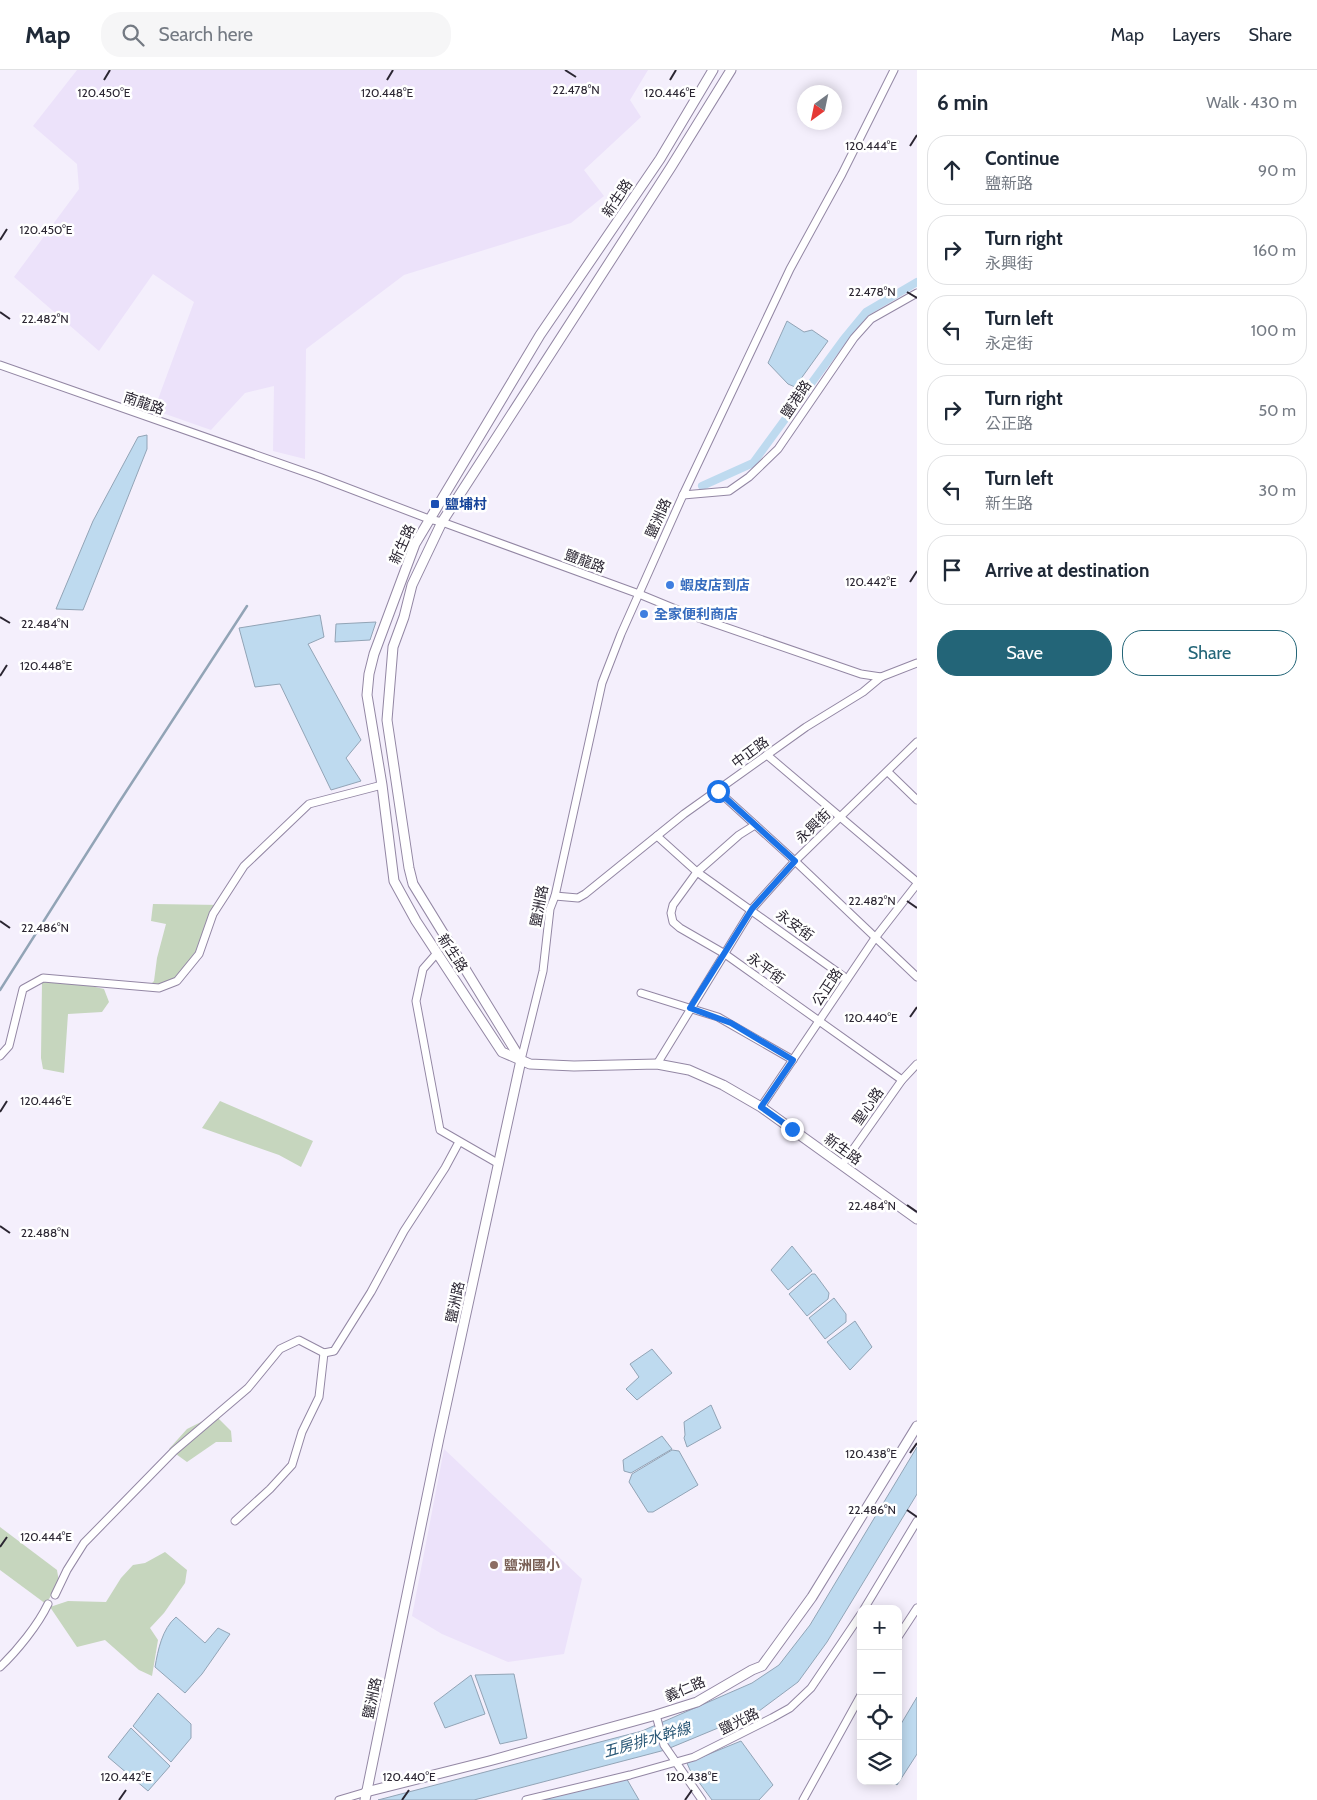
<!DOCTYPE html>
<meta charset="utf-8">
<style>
body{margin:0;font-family:Cabin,"Noto Sans TC",sans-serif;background:#f6f6f7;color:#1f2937}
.controls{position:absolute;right:15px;bottom:15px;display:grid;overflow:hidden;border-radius:10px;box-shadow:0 2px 12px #0003}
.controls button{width:45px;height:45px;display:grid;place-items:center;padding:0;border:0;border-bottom:1px solid #e0e1e3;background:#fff;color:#1f2937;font:25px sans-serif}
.compass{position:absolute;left:797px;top:15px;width:45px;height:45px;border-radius:50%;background:#fff;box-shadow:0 2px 12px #0003;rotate:213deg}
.stop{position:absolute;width:15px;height:15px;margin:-11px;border:4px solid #1a73e8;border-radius:50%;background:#fff}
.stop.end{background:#1a73e8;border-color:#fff;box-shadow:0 1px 5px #0008}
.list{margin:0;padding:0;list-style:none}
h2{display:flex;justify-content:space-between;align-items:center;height:65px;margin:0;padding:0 20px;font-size:21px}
h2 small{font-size:16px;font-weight:400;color:#747a83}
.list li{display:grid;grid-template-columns:32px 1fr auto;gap:15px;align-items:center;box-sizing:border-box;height:70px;margin:0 10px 10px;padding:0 10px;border:1px solid #e0e1e3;border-radius:20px}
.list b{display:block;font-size:19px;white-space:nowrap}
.list p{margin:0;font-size:16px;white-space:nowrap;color:#747a83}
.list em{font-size:16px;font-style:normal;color:#747a83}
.actions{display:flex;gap:10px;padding:15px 20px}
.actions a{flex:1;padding:11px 0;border:1px solid #236578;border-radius:20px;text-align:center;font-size:18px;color:#236578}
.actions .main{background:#236578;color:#fff}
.icon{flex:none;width:28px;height:28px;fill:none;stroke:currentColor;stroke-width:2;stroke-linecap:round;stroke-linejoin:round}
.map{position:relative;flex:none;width:917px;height:1730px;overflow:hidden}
header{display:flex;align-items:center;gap:30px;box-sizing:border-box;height:70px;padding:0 25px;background:#fff;border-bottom:1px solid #e0e1e3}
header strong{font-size:24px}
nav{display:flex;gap:28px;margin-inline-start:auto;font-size:18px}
.search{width:350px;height:45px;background:#f6f6f7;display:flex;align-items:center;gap:12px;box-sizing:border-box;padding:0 18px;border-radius:20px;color:#747a83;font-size:19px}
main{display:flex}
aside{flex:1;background:#fff}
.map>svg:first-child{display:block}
</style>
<header>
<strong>Map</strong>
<div class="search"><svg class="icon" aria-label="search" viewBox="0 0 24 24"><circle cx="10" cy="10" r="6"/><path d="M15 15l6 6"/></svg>Search here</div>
<nav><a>Map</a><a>Layers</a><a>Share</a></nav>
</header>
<main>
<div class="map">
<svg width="917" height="1730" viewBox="0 0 917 1730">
<rect width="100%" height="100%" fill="#f4effc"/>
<g fill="#ece2fa">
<path d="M 77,0 L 648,0 L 630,30 L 641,47 L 584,100 L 604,126 L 571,153 L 404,205 L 306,279 L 305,389 L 273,381 L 274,316 L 245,323 L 211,360 L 154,340 L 194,232 L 153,204 L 99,281 L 14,207 L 79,119 L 77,94 L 33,56 Z"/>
<path d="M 444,1379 L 582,1509 L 564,1584 L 508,1592 L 442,1564 L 412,1546 Z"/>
</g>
<g fill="#c6d6be">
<path d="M 153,834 L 222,835 L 194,892 L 177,914 L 145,920 L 154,911 L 157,888 L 166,854 L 151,851 Z"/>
<path d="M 69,911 L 104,919 L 109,932 L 102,942 L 68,944 L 64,1003 L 43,999 L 41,988 L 42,912 Z"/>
<path d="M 220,1031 L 313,1071 L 301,1097 L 279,1085 L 202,1058 Z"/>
<path d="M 215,1345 L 231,1361 L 232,1372 L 216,1372 L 187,1392 L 169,1379 L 187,1359 Z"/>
<path d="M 0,1457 L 57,1500 L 59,1512 L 46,1534 L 0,1500 Z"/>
<path d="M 165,1482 L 187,1500 L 185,1513 L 164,1543 L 150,1558 L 158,1570 L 152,1606 L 139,1600 L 105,1570 L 77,1577 L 50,1537 L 68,1531 L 106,1532 L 121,1508 L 133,1495 L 145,1493 Z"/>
</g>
<g fill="#bedaef" stroke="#92a4b6">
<path d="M 787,251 L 804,262 L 812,260 L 828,271 L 795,317 L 788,314 L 768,293 Z"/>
<path d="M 147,365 L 147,379 L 83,540 L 56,539 L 93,451 L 138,367 Z"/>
<path d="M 320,545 L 324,567 L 308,574 L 361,670 L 346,688 L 361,711 L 331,720 L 280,614 L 255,617 L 239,558 Z"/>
<path d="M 376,552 L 370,570 L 335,572 L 336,554 Z"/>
<path d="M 792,1176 L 812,1201 L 788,1220 L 771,1200 Z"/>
<path d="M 812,1204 L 815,1204 L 829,1223 L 828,1229 L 807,1246 L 789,1224 Z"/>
<path d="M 834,1228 L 846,1244 L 846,1252 L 825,1269 L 809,1248 Z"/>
<path d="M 855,1251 L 872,1277 L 850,1300 L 827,1272 Z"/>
<path d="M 652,1279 L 672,1303 L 637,1330 L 626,1319 L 639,1307 L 630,1294 Z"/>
<path d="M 711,1335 L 721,1358 L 687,1377 L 684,1368 L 685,1365 L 684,1352 Z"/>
<path d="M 662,1366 L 672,1379 L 631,1403 L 624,1401 L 623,1390 Z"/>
<path d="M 917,1377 L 917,1424 L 827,1572 L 798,1612 L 759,1641 L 665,1680 L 474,1730 L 378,1730 L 642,1661 L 752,1613 L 779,1595 L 810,1555 Z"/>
<path d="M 672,1380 L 679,1381 L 698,1415 L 653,1442 L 648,1442 L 629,1412 L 632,1404 Z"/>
<path d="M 176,1547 L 205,1573 L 218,1558 L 230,1564 L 202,1604 L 185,1623 L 155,1597 C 158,1580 162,1559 176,1547 Z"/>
<path d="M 514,1604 L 527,1668 L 500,1674 L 475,1605 Z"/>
<path d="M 471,1605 L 485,1644 L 445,1658 L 434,1633 Z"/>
<path d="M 158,1623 L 191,1654 L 191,1668 L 171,1692 L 133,1656 Z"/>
<path d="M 917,1627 L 917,1684 L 897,1715 L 892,1711 L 898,1711 L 898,1659 Z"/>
<path d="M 131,1658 L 170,1696 L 148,1721 L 108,1687 Z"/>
<path d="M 741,1671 L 773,1715 L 759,1730 L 712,1730 L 690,1700 L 687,1693 Z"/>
<path d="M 625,1706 L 639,1730 L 543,1730 Z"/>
</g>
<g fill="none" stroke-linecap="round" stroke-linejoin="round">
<path stroke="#92a4b6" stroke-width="2.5" d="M 0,920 L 118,734 L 247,536"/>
<path stroke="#bedaef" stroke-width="8" d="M 702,416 L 753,393 L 843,270 L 866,242 L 917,212"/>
<defs>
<g id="minor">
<path d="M 0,295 L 319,407 L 429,449 L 442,452 L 639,524 L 690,545 L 861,604 L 881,607"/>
<path d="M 683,425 L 729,421 L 749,407 L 778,379 L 854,268 L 871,249 L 917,223"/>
<path d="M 767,685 L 917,812"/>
<path d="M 888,702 L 917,730"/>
<path d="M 718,721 L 795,791 L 917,907"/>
<path d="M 755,755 L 739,765 L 697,802 L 673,835 L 671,843 L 673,852 L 680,858 L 725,884 L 902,1010"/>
<path d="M 657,766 L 697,802 L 847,909"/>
<path d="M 555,826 L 578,828 L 585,824 L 684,744 L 806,657 L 863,622 L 881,607 L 917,593"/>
<path d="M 437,883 L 423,899 L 416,931 L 440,1060 L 499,1094"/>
<path d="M 641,923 L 718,947 L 793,990"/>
<path d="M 0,986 L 9,976 L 23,919 L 43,908 L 159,918 L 177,911 L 199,884 L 213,844 L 244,796 L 309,734 L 382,715"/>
<path d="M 521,990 L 543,901 L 550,839 L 555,826 L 602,613 L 621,564 L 683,425 L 790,199 L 842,104 L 894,0"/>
<path d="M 657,994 L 752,839 L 795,791 L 917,672"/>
<path d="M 761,1037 L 875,868 L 917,814"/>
<path d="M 842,1095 L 902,1010 L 917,994"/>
<path d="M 235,1451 L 270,1419 L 292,1395 L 302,1362 L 319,1327 L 324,1283"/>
<path d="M 55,1525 L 67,1500 L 84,1473 L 174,1381 L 248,1318 L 280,1279 L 299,1270 L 324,1283 L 334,1281 L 371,1222 L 404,1161 L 445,1098 L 459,1072"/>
<path d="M 864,1539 L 917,1451"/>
<path d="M 898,1567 L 917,1538"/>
<path d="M 0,1597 C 17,1581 38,1555 48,1534"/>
<path d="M 656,1645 L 664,1675 L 702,1730"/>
<path d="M 339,1730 L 366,1722"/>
<path d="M 526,1730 L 630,1705 L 694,1687 L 772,1648 L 790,1638 L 811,1618 L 861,1544"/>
<path d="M 803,1730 L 861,1625"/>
</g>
<g id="tertiary">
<path d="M 713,0 L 660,89 L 540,265 L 415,474 L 374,584 L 369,604 L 367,625 L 382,715 L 394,811 L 416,851 L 502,982 L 530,994 L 574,996 L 657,994 L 689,1000 L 723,1015 L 761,1037 L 917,1149"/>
<path d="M 521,990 L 413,814 L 409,798 L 387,650 L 393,577 L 404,547 L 412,515 L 442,452 L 671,97 L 731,0"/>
<path d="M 366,1722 L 489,1691 L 656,1645 L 697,1632 L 752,1600 L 762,1596 L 812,1527 L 917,1356"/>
<path d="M 365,1730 L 439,1368 L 521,990"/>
</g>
</defs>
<use href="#minor" stroke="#9387a4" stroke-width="9"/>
<use href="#tertiary" stroke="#9387a4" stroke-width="11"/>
<use href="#minor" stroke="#fff" stroke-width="7"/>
<use href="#tertiary" stroke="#fff" stroke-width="9"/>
</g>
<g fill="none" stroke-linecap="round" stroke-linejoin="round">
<path stroke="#1a73e8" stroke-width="6" d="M 718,721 L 795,791 L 752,839 L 690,938 L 731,953 L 793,990 L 761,1037 L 792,1059"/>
</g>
<path fill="none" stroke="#2b2632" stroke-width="2" d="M 565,0 L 576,7M 104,10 L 110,0M 387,10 L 393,0M 670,10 L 676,0M 910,76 L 917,65M 0,170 L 7,159M 907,222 L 917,228M 0,242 L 10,249M 910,512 L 917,501M 0,547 L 10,553M 0,606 L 7,595M 907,831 L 917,838M 0,851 L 10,858M 910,947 L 917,937M 0,1042 L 7,1031M 907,1135 L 917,1142M 0,1156 L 10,1163M 910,1383 L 917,1373M 907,1440 L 917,1447M 0,1477 L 7,1467M 119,1730 L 126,1720M 402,1730 L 409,1720M 685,1730 L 692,1720"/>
<rect fill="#1a4fb4" stroke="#fff" stroke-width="2" x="430" y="429" width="10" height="10" rx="2.5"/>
<g fill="#3f7fe0" stroke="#fff" stroke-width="2">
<circle cx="670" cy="515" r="5"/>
<circle cx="644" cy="544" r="5"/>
</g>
<circle fill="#8d6e63" stroke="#fff" stroke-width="2" cx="494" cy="1495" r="5"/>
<g text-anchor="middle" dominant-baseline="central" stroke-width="5" stroke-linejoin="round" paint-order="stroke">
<g font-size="14" fill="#2b2632" stroke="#fff">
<text transform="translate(617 128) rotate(-56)">新生路</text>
<text transform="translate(796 329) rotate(-56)">鹽港路</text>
<text transform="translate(144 333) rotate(19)">南龍路</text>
<text transform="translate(658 448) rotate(-66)">鹽洲路</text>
<text transform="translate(402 474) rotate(-66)">新生路</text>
<text transform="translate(585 491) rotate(20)">鹽龍路</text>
<text transform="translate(750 682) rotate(-36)">中正路</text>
<text transform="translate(813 756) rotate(-44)">永興街</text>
<text transform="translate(539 836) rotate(-79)">鹽洲路</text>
<text transform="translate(795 855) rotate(36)">永安街</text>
<text transform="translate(453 883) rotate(57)">新生路</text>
<text transform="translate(766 898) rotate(36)">永平街</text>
<text transform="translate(827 917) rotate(-56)">公正路</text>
<text transform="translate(868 1036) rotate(-55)">聖心路</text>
<text transform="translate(843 1079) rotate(36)">新生路</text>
<text transform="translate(455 1232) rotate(-78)">鹽洲路</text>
<text transform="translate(685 1619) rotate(-23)">義仁路</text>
<text transform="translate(372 1628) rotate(-78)">鹽洲路</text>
<text transform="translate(739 1651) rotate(-26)">鹽光路</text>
</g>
<g font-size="14" font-weight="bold" fill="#164399" stroke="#fff" text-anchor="start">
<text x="445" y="434">鹽埔村</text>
</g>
<g font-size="14" font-weight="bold" fill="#366cbe" stroke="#fff" text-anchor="start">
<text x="680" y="515">蝦皮店到店</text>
<text x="654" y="544">全家便利商店</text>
</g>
<g font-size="14" font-weight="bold" fill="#785e54" stroke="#fff" text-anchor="start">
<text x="504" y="1495">鹽洲國小</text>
</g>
<g font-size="15" font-style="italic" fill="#295776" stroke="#fff">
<text transform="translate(647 1670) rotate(-16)">五房排水幹線</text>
</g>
</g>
<g font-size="12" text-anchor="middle" fill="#2b2632" stroke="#fff" stroke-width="5" stroke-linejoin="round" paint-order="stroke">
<text x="576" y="24">22.478°N</text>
<text x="104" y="27">120.450°E</text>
<text x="387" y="27">120.448°E</text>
<text x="670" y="27">120.446°E</text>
<text x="871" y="80">120.444°E</text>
<text x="46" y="164">120.450°E</text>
<text x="872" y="226">22.478°N</text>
<text x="45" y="253">22.482°N</text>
<text x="871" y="516">120.442°E</text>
<text x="45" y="558">22.484°N</text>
<text x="46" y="600">120.448°E</text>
<text x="872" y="835">22.482°N</text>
<text x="45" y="862">22.486°N</text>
<text x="871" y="952">120.440°E</text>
<text x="46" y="1035">120.446°E</text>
<text x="872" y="1140">22.484°N</text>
<text x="45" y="1167">22.488°N</text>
<text x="871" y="1388">120.438°E</text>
<text x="872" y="1444">22.486°N</text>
<text x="46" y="1471">120.444°E</text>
<text x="126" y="1711">120.442°E</text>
<text x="409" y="1711">120.440°E</text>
<text x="692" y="1711">120.438°E</text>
</g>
</svg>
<div class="controls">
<button>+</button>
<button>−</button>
<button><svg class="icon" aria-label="locate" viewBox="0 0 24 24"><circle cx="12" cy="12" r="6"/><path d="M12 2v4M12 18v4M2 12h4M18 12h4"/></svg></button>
<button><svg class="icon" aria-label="layers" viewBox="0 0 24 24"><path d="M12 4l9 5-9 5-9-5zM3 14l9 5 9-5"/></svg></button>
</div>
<svg class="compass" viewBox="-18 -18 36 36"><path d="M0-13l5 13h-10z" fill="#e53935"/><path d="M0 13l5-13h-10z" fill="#747a83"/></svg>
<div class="stop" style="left:718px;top:721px"></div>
<div class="stop end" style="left:792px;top:1059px"></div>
</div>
<aside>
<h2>6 min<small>Walk · 430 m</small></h2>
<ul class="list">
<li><svg class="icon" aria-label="ahead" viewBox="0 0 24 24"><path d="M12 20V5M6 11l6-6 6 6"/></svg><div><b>Continue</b><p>鹽新路</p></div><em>90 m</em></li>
<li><svg class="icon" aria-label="right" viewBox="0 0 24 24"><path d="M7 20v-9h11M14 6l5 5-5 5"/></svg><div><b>Turn right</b><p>永興街</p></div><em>160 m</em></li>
<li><svg class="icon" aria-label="left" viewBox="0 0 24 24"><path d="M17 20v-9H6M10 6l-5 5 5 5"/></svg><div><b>Turn left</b><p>永定街</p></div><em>100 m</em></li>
<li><svg class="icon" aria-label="right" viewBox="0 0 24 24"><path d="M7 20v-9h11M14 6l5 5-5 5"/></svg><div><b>Turn right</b><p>公正路</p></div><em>50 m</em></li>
<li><svg class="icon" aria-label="left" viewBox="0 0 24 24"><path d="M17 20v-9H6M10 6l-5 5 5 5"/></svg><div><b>Turn left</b><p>新生路</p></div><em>30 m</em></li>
<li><svg class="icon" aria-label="arrive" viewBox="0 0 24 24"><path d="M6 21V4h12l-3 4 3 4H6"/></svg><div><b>Arrive at destination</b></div></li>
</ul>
<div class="actions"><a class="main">Save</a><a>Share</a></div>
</aside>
</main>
